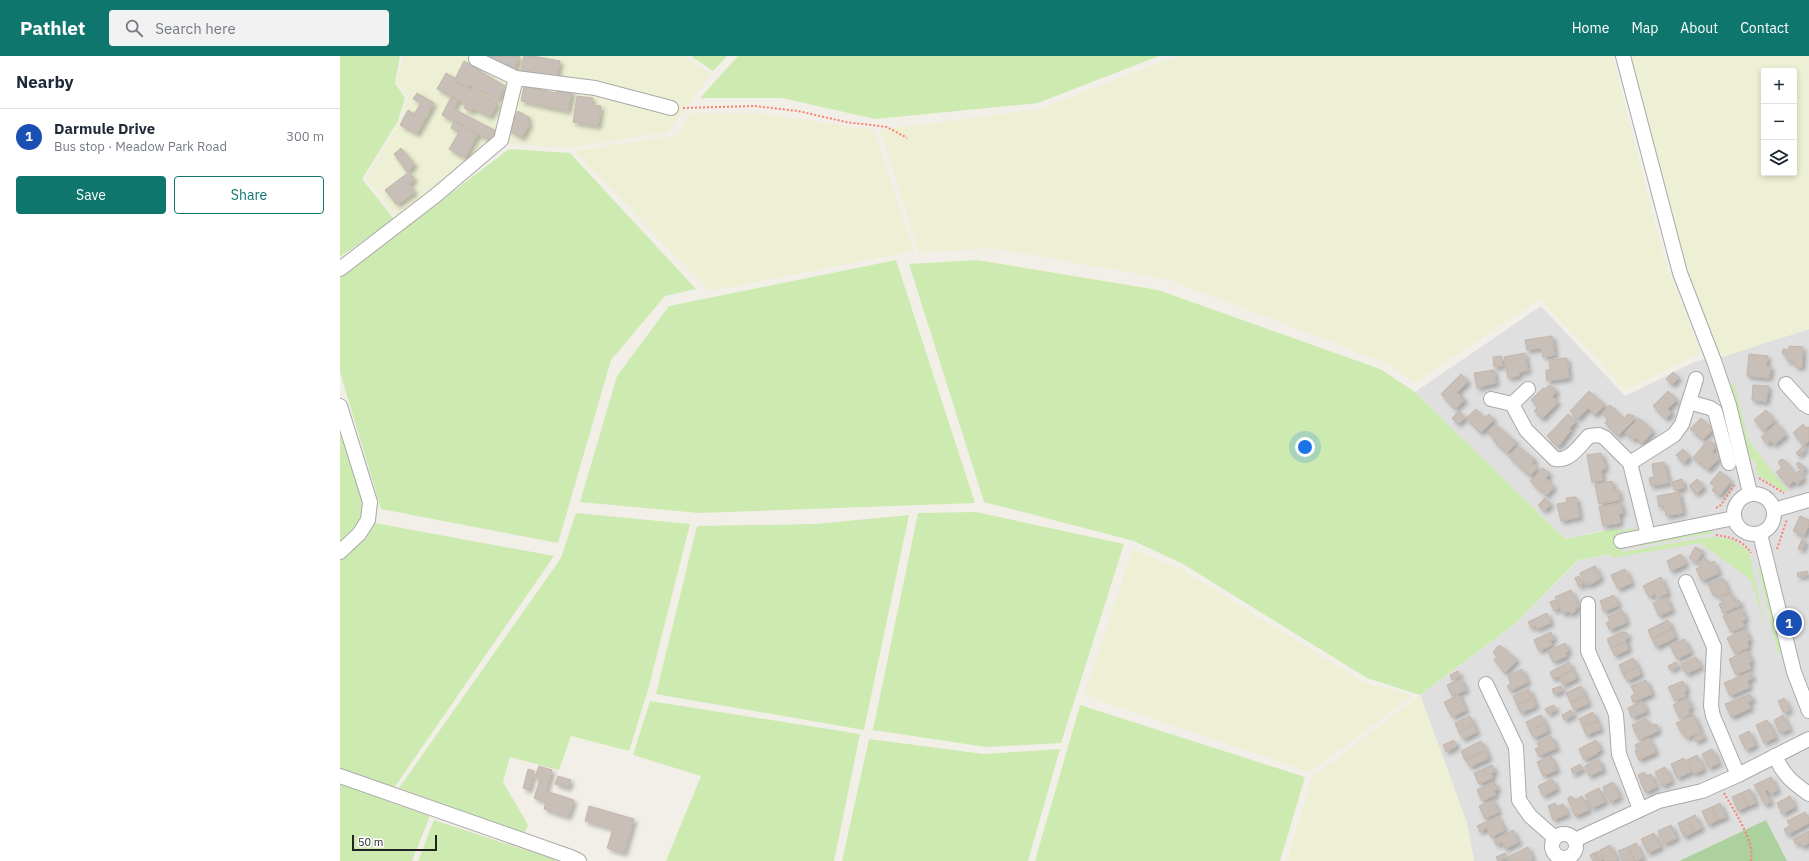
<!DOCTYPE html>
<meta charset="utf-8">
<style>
body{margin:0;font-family:"IBM Plex Sans",sans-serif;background:#f2f2f3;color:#1f2937}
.controls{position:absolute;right:12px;top:12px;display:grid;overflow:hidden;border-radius:4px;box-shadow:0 2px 6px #0003}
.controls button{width:36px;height:36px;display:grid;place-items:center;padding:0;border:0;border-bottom:1px solid #e0e1e3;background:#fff;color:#1f2937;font:20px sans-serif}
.scale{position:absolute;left:12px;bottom:10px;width:85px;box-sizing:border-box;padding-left:4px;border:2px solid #222;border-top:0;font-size:11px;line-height:14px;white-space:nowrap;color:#222;-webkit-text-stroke:3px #fff;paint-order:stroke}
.you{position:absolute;left:965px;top:391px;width:14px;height:14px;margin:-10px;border:3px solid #fff;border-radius:50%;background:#1a73e8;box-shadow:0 0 0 6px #1a73e833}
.badge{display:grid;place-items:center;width:26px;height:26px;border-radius:50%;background:#0f766e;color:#fff;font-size:13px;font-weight:700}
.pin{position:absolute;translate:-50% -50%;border:2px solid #fff;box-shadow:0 1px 4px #0006}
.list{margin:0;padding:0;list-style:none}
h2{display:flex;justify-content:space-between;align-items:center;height:52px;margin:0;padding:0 16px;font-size:17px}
h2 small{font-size:13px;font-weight:400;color:#747a83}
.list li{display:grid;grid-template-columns:26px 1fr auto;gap:12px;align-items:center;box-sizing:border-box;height:56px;padding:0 16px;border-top:1px solid #e0e1e3}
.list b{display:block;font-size:15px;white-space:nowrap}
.list p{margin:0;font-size:13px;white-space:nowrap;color:#747a83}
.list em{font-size:13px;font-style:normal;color:#747a83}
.actions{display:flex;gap:8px;padding:12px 16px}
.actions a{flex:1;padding:9px 0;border:1px solid #0f766e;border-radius:4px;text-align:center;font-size:14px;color:#0f766e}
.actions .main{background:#0f766e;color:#fff}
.icon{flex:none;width:22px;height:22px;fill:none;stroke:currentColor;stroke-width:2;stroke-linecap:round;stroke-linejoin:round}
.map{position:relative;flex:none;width:1469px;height:805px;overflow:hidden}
header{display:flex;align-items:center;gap:24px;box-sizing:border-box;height:56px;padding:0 20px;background:#0f766e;color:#fff}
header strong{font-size:19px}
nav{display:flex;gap:22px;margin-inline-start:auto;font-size:14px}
.search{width:280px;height:36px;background:#f2f2f3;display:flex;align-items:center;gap:10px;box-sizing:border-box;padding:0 14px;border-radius:4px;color:#747a83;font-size:15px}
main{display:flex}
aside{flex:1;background:#fff}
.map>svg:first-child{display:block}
</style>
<header>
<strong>Pathlet</strong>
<div class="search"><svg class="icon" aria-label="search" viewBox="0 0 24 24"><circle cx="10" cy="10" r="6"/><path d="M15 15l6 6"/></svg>Search here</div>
<nav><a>Home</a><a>Map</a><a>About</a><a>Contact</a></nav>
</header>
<main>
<aside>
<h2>Nearby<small></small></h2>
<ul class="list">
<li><span class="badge" style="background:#1a4fb4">1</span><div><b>Darmule Drive</b><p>Bus stop · Meadow Park Road</p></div><em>300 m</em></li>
</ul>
<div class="actions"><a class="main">Save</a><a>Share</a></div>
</aside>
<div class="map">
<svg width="1469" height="805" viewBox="0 0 1469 805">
<defs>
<filter id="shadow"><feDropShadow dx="3" dy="3" stdDeviation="2" flood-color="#0004"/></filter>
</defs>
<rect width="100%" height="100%" fill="#f2efe9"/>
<path fill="#e0dfdf" d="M 1201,250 L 1285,340 L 1352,307 L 1372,300 L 1379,302 L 1469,273 L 1469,805 L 1447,805 L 1426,764 L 1339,805 L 1134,805 L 1127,767 L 1080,639 L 1176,567 L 1239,504 L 1271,498 L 1264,474 L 1225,483 L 1075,336 Z"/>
<g fill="#eef0d5" fill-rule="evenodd">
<path d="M 63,0 L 344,0 L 371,18 L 328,76 L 229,92 L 168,88 L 133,117 L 62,170 L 26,122 L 61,64 L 68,41 L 57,26 Z"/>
<path d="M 836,0 L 1272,0 L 1325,205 L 1361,297 L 1286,334 L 1200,243 L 1075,327 L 1046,307 L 830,224 L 653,192 L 579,197 L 540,74 L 700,53 Z"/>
<path d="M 1290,0 L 1469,0 L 1469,273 L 1379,302 L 1344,208 ZM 1424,15 L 1454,15 L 1454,117 L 1424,117 Z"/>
<path d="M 351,57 L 416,57 L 534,74 L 574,195 L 370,235 L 234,95 L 337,79 Z"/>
<path d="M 792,493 L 841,513 L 1023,626 L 1073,640 L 969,716 L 745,639 Z"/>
<path d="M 1080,639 L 1127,767 L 1134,805 L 947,805 L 973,720 Z"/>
</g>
<g fill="#cdebb0">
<path d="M 0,0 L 60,0 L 55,27 L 65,42 L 58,65 L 22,123 L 54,163 L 0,201 Z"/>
<path d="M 351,0 L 387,0 L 373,15 Z"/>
<path d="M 398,0 L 819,0 L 698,47 L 535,63 L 442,42 L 360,42 Z"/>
<path d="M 169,93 L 230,97 L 356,233 L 325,240 L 271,304 L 218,487 L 41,453 L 0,316 L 0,222 Z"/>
<path d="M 556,204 L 635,447 L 359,457 L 240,446 L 277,320 L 329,250 Z"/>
<path d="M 637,204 L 818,234 L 1040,313 L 1075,336 L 1225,483 L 1278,472 L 1279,475 L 1296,471 L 1293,474 L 1279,477 L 1281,490 L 1362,476 L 1373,474 L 1373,477 L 1282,493 L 1283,496 L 1363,482 L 1377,481 L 1392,484 L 1407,493 L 1411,504 L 1425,569 L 1411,524 L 1360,487 L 1272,502 L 1271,498 L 1238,504 L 1176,567 L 1080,639 L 1027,622 L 843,508 L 794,485 L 644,446 L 569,208 Z"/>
<path d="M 1394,328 L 1409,385 L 1448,435 L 1443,435 L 1418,419 L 1414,403 L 1408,404 L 1388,329 Z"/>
<path d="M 0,365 C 9,393 28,435 20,464 C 17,473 7,482 0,487 Z"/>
<path d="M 636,456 L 784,488 L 721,687 L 646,691 L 533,674 L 578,457 Z"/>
<path d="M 236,457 L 350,468 L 308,634 L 289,695 L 231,680 L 219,714 L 170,701 L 163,726 L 188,769 L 184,777 L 59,732 L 221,502 Z"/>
<path d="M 569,459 L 524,674 L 316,638 L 357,470 L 476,468 Z"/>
<path d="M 35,467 L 214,500 L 54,732 L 0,713 L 0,502 Z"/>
<path d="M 1418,512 L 1421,512 L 1441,596 L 1438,597 Z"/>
<path d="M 310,645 L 520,678 L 494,805 L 326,805 L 361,720 L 293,699 Z"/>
<path d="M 740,649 L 965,721 L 940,805 L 695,805 Z"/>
<path d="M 529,683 L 644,698 L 720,693 L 688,805 L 502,805 Z"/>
<path d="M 0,728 L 90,760 L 72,805 L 0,805 Z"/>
<path d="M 94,764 L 219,805 L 78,805 Z"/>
</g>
<path fill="#add19e" d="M 1426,764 L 1447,805 L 1339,805 Z"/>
<g fill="#c7bfb8" stroke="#c4b6ab" filter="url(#shadow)">
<path d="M 143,0 L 180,0 L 174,14 Z"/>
<path d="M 184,0 L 193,0 L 220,5 L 216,25 L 180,17 Z"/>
<path d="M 124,5 L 165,30 L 158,44 L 129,29 L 128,32 L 114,25 Z"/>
<path d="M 106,17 L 115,22 L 114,25 L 158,47 L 150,61 L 134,53 L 132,56 L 124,52 L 126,48 L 97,33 Z"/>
<path d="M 184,30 L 216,37 L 217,34 L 223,36 L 224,33 L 232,35 L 228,55 L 181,45 Z"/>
<path d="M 77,37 L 94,47 L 77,78 L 60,69 L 68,54 L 74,58 L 81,47 L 73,43 Z"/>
<path d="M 237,40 L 253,42 L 252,49 L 261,50 L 258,70 L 233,66 Z"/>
<path d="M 111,41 L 118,44 L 114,53 L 156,75 L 151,85 L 102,59 Z"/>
<path d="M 178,55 L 190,62 L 187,65 L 190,67 L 182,82 L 167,73 Z"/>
<path d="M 114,65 L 138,78 L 125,102 L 109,93 L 119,76 L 111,72 Z"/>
<path d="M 61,92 L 75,109 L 67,116 L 54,98 Z"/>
<path d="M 69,116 L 75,124 L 69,128 L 75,136 L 57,149 L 45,134 Z"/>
<path d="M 1212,280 L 1215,299 L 1203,301 L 1201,292 L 1187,294 L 1185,284 Z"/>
<path d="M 1449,290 L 1463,291 L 1462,311 L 1455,311 L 1455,306 L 1447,305 L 1447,299 L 1442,298 L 1443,293 L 1449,294 Z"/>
<path d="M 1185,297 L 1188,315 L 1179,316 L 1179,320 L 1168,322 L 1164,301 Z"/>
<path d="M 1409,298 L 1428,300 L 1426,310 L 1431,311 L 1429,322 L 1407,320 Z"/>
<path d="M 1161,300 L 1163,310 L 1154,311 L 1153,301 Z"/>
<path d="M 1227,302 L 1229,322 L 1207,325 L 1206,314 L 1210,314 L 1209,304 Z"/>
<path d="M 1154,314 L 1156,327 L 1137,332 L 1134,317 Z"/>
<path d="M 1333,316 L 1339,322 L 1332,329 L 1326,323 Z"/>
<path d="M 1121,318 L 1128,326 L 1117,336 L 1125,344 L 1115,353 L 1101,338 Z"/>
<path d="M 1210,329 L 1216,334 L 1216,337 L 1212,340 L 1218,346 L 1202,363 L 1194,355 L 1198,351 L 1191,344 L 1203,332 L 1204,333 Z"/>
<path d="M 1413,329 L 1429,330 L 1426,346 L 1412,344 Z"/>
<path d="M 1249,335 L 1265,349 L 1255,359 L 1248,352 L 1238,363 L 1230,355 Z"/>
<path d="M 1328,335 L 1337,344 L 1328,353 L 1332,357 L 1326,363 L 1313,350 Z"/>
<path d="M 1270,349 L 1284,363 L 1288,358 L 1294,360 L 1294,364 L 1278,380 L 1265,367 L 1268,363 L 1262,357 Z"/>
<path d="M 1136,353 L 1144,362 L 1149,358 L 1154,364 L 1141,377 L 1126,362 Z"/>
<path d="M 1426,354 L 1435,365 L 1423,375 L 1414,364 Z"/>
<path d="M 1119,355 L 1125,362 L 1118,368 L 1112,362 Z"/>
<path d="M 1228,358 L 1236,366 L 1229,373 L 1231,374 L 1218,391 L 1207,380 Z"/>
<path d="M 1299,362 L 1313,375 L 1302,388 L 1296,382 L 1293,384 L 1285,377 Z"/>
<path d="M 1361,362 L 1373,373 L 1363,384 L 1350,373 Z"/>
<path d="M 1437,367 L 1446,379 L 1434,389 L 1431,385 L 1427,388 L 1421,381 Z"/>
<path d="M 1155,368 L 1177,387 L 1166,397 L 1153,384 L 1154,382 L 1147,376 Z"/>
<path d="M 1463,368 L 1466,373 L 1468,371 L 1469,372 L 1469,385 L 1464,390 L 1453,377 Z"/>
<path d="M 1368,383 L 1376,390 L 1372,396 L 1379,402 L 1368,414 L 1353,402 Z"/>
<path d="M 1178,390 L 1195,404 L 1192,407 L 1198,411 L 1190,420 L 1169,401 Z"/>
<path d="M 1463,390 L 1466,393 L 1459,400 L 1456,397 Z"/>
<path d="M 1343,393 L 1350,401 L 1343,407 L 1336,399 Z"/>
<path d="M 1261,397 L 1265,409 L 1265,413 L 1261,414 L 1263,424 L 1252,426 L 1247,399 Z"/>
<path d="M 1442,403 L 1444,404 L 1456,418 L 1459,415 L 1464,422 L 1457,428 L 1454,425 L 1448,430 L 1436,416 L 1442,412 L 1439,408 L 1439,405 Z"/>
<path d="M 1324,406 L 1329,427 L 1311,430 L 1309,422 L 1314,421 L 1312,408 Z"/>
<path d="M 1459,406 L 1466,413 L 1462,416 L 1456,408 Z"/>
<path d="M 1203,412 L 1210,418 L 1206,422 L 1214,431 L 1206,440 L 1190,425 Z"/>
<path d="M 1380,415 L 1391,425 L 1379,440 L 1372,434 L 1375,431 L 1370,427 Z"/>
<path d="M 1342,423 L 1344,432 L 1334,434 L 1332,426 Z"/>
<path d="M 1357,423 L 1364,431 L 1356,438 L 1349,430 Z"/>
<path d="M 1272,425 L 1274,434 L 1278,433 L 1280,444 L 1259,448 L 1255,429 Z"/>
<path d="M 1339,436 L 1343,457 L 1326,460 L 1324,450 L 1319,451 L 1317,440 Z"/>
<path d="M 1236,441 L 1240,461 L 1221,465 L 1217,448 L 1227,446 L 1226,442 Z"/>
<path d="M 1205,442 L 1211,449 L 1204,455 L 1198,449 Z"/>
<path d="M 1281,447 L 1283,457 L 1279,458 L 1280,467 L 1263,470 L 1259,451 Z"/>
<path d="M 1460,460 L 1469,464 L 1469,469 L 1464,480 L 1453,475 Z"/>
<path d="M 1462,483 L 1466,485 L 1462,494 L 1458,493 Z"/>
<path d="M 1355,491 L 1363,495 L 1356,507 L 1349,502 Z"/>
<path d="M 1341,498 L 1346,508 L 1331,515 L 1327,505 Z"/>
<path d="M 1366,502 L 1369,508 L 1374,505 L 1379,517 L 1362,525 L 1356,513 L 1361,511 L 1358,506 Z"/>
<path d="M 1255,510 L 1261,522 L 1250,529 L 1250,527 L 1245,529 L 1240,517 Z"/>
<path d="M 1285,513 L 1292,527 L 1278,533 L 1271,519 Z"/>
<path d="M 1467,515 L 1468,519 L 1458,521 L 1457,517 Z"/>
<path d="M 1239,520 L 1243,528 L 1239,531 L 1235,522 Z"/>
<path d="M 1321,521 L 1328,537 L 1317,543 L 1315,538 L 1309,541 L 1303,530 Z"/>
<path d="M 1383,522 L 1389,536 L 1378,541 L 1376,537 L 1373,539 L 1368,528 Z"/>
<path d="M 1231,534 L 1239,551 L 1235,553 L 1236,555 L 1230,558 L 1229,555 L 1223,558 L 1215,541 Z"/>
<path d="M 1391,537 L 1395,546 L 1399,544 L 1401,549 L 1383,557 L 1379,548 L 1383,547 L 1380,542 Z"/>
<path d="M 1274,539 L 1279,549 L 1264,556 L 1260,545 Z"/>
<path d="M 1326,541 L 1332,554 L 1319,560 L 1313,547 Z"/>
<path d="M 1215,544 L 1219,552 L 1214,555 L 1210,546 Z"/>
<path d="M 1401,552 L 1406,563 L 1402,565 L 1405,570 L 1391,576 L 1383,560 Z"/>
<path d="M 1282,554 L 1287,566 L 1270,574 L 1266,567 L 1270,565 L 1268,561 Z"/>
<path d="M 1207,557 L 1211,567 L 1197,573 L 1195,570 L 1191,572 L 1188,566 Z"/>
<path d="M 1328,564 L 1332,573 L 1312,583 L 1308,574 Z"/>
<path d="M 1332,573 L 1336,581 L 1316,591 L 1312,583 Z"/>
<path d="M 1405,573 L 1410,584 L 1407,586 L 1409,591 L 1395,598 L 1387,582 Z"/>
<path d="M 1211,576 L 1214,583 L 1210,585 L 1212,589 L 1199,595 L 1194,584 Z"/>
<path d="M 1282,576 L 1286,576 L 1289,582 L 1285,583 L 1286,586 L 1271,592 L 1267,583 Z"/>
<path d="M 1344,583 L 1351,596 L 1337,603 L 1330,590 Z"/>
<path d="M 1286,586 L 1289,593 L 1275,600 L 1271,592 Z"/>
<path d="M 1225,587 L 1229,595 L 1225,597 L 1227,600 L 1213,606 L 1208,595 Z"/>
<path d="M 1158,590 L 1161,590 L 1177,604 L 1165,617 L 1154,604 L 1157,601 L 1154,598 L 1154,595 Z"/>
<path d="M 1407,595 L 1412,605 L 1409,607 L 1411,612 L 1396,619 L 1389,603 Z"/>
<path d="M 1356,601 L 1361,611 L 1346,618 L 1341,608 Z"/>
<path d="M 1293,602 L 1298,611 L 1283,618 L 1279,609 Z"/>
<path d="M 1229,606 L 1233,614 L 1213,623 L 1210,616 Z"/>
<path d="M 1336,606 L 1339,610 L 1330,614 L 1328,610 Z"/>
<path d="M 1298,611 L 1301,618 L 1287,625 L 1283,618 Z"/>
<path d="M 1182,613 L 1188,626 L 1170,635 L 1167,630 L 1171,628 L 1168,620 Z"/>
<path d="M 1233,614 L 1237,622 L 1223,629 L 1219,621 Z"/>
<path d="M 1118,615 L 1120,620 L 1112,624 L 1110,619 Z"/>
<path d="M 1410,616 L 1413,622 L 1407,625 L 1410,631 L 1390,640 L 1384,627 Z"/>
<path d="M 1121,623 L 1126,634 L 1112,640 L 1107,629 Z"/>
<path d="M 1306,624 L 1312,638 L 1293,646 L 1291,640 L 1295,638 L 1291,630 Z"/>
<path d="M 1343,625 L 1347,634 L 1344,636 L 1346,640 L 1335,645 L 1328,631 Z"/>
<path d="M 1221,630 L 1223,634 L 1214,638 L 1212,633 Z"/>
<path d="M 1241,630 L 1245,640 L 1231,647 L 1226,637 Z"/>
<path d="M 1189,633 L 1193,642 L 1177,649 L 1173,640 Z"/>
<path d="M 1410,638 L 1413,644 L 1408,646 L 1411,652 L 1391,661 L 1385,648 Z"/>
<path d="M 1119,639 L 1126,654 L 1112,661 L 1104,646 Z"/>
<path d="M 1245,640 L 1249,647 L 1234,654 L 1231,647 Z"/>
<path d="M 1193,642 L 1196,650 L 1181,657 L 1177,649 Z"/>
<path d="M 1347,642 L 1352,652 L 1348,653 L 1350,658 L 1340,663 L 1333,649 Z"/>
<path d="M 1444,642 L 1450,654 L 1444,657 L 1438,645 Z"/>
<path d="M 1302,645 L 1307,655 L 1292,662 L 1288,652 Z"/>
<path d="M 1214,649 L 1216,654 L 1208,658 L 1205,653 Z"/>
<path d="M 1231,654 L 1234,659 L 1224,664 L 1222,659 Z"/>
<path d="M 1253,656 L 1257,665 L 1243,671 L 1239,663 Z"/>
<path d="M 1201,659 L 1205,667 L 1190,675 L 1186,666 Z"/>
<path d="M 1354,659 L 1361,676 L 1346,682 L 1344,677 L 1342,678 L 1336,667 Z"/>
<path d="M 1443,659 L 1450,673 L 1440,677 L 1434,664 Z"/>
<path d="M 1130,660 L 1134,669 L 1119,676 L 1115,667 Z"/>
<path d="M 1306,662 L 1310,670 L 1315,668 L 1317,669 L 1318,675 L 1299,684 L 1292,669 Z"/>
<path d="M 1427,664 L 1436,681 L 1424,687 L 1416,669 Z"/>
<path d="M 1257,665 L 1261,673 L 1246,679 L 1243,671 Z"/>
<path d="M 1205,667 L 1208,675 L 1194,682 L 1190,675 Z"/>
<path d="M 1134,669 L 1137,676 L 1123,683 L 1119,676 Z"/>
<path d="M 1409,675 L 1416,689 L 1406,694 L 1399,680 Z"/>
<path d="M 1362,677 L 1364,682 L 1356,686 L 1354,681 Z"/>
<path d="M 1211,680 L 1217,692 L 1199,700 L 1195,693 L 1199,691 L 1197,687 Z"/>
<path d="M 1309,682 L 1316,696 L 1299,704 L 1295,695 L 1297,694 L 1295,689 Z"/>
<path d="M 1114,684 L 1117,690 L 1106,696 L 1103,689 Z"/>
<path d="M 1256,684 L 1261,694 L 1257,696 L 1258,697 L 1244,704 L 1239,693 Z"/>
<path d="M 1141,685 L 1146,694 L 1125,704 L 1121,695 Z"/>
<path d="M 1372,693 L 1379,707 L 1369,712 L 1362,698 Z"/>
<path d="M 1146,694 L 1149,702 L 1130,711 L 1126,704 Z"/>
<path d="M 1357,699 L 1364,713 L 1354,718 L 1347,704 Z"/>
<path d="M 1211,700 L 1217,714 L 1203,720 L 1197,706 Z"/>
<path d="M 1344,702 L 1351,716 L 1337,722 L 1331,708 Z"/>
<path d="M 1259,703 L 1263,714 L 1249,720 L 1245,710 Z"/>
<path d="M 1240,708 L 1243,713 L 1233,718 L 1231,713 Z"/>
<path d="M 1152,709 L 1155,716 L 1151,717 L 1153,722 L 1139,728 L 1134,717 Z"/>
<path d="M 199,710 L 212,714 L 206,735 L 234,744 L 228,761 L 204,753 L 206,746 L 194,742 L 200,723 L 195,721 Z"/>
<path d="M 1325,711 L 1332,725 L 1322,730 L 1315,716 Z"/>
<path d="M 188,713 L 194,715 L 189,734 L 183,732 Z"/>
<path d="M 1304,716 L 1307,720 L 1311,718 L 1317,731 L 1305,736 L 1298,719 Z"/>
<path d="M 218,720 L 231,724 L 228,732 L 215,728 Z"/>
<path d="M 1431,721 L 1438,734 L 1431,738 L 1428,734 L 1425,735 L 1431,746 L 1425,749 L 1414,729 Z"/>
<path d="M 1212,723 L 1217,733 L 1203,740 L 1198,730 Z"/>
<path d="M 1154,726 L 1158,733 L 1154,735 L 1156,739 L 1142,745 L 1137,734 Z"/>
<path d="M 1273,726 L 1280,741 L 1270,746 L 1263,731 Z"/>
<path d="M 1259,732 L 1265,746 L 1252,752 L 1245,739 Z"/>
<path d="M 1410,733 L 1416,747 L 1408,750 L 1401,737 Z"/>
<path d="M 1401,737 L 1408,750 L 1398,755 L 1392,741 Z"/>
<path d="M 1231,740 L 1235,744 L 1242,740 L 1249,754 L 1235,760 L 1228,744 L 1228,742 Z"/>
<path d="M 1450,740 L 1455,751 L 1442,758 L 1437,747 Z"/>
<path d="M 1153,744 L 1159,756 L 1145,763 L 1139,750 Z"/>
<path d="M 1215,747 L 1217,751 L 1223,748 L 1228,758 L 1213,764 L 1208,750 Z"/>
<path d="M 1380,747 L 1386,761 L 1378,764 L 1372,751 Z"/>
<path d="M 249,750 L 294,763 L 284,797 L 267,792 L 273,773 L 245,765 Z"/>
<path d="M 1372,751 L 1378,764 L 1368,769 L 1362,755 Z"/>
<path d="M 1465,756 L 1469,762 L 1469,767 L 1447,779 L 1444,773 L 1450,770 L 1447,765 Z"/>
<path d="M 1355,759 L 1362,772 L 1354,776 L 1347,763 Z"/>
<path d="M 1158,760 L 1165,774 L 1151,781 L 1147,772 L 1140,776 L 1137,770 Z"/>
<path d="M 1347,763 L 1354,776 L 1344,781 L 1338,767 Z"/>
<path d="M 1331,769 L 1337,782 L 1324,788 L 1318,775 Z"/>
<path d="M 1173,774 L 1179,786 L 1165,793 L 1162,786 L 1156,789 L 1154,784 Z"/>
<path d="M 1469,775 L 1469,787 L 1462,791 L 1460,787 L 1456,788 L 1453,783 Z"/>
<path d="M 1314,777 L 1321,791 L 1308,797 L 1301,783 Z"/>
<path d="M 1296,787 L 1303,802 L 1295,805 L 1288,791 Z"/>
<path d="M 1270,789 L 1277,803 L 1276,805 L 1265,805 L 1260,794 Z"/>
<path d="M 1188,791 L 1193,803 L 1189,805 L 1170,805 L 1168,801 Z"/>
<path d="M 1288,791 L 1295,805 L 1283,805 L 1278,795 Z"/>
<path d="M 1259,795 L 1263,803 L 1258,805 L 1254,797 Z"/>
<path d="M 1165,797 L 1167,801 L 1158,805 L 1156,801 Z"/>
<path d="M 1254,797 L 1258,805 L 1253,805 L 1250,799 Z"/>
</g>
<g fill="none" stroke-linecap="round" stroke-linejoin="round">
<defs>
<g id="minor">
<path d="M 1283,0 L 1340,217 L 1374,305 L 1389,349 L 1410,437"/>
<path d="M 136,3 L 176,22"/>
<path d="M 0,213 L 95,140 L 161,84 L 176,22 L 255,32 L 331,52"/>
<path d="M 1446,328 L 1464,348 L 1469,351"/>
<path d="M 1151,343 L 1172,348 L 1188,333"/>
<path d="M 1349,346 L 1370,352 L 1375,355 L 1389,407"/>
<path d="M 1172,348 L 1186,374 L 1215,403 C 1230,406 1239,390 1249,380 L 1259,379 L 1265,382 L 1290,407 L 1308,479"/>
<path d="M 0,350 L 30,446 L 28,464 L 19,478 L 0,496"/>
<path d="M 1290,407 L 1334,379 L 1342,368 L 1356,323"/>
<circle cx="1414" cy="458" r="20"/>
<path d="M 1434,454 L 1469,444"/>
<path d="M 1420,478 L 1454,616 L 1469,655"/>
<path d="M 1281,485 L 1394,462"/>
<path d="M 1346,526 L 1374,591 L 1371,650 L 1373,660 L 1398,719"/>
<path d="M 1248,548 L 1248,595 L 1274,653 L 1276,659 L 1279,698 L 1300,753"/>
<path d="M 1146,628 L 1176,691 L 1179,744 L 1190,760 L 1215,782"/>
<path d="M 1435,700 C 1444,720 1452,726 1469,738"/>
<path d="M 0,720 L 231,801 L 239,805"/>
<circle cx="1224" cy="790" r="12"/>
<path d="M 1235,784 L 1319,745 L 1362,735 L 1398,719 L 1469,683"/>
</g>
</defs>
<use href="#minor" stroke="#a9a9a9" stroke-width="16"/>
<g stroke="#fa8072" stroke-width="2" stroke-dasharray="2 2" stroke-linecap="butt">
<path d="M 343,52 L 415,50 L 458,55 L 506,66 L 547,71 L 567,82"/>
<path d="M 1419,422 L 1444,437"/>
<path d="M 1376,452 L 1381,449 L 1395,428"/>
<path d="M 1376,479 C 1390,481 1403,484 1411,497"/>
<path d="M 1437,493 L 1447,463"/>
<path d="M 1384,737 C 1394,755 1415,785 1411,805"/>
</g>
<use href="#minor" stroke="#fff" stroke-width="14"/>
</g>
</svg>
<div class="controls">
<button>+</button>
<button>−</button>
<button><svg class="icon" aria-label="layers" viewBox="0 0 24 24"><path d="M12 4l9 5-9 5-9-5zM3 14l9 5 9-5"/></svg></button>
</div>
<div class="scale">50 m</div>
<div class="you"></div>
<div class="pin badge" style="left:1449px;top:567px;background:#1a4fb4">1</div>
</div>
</main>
